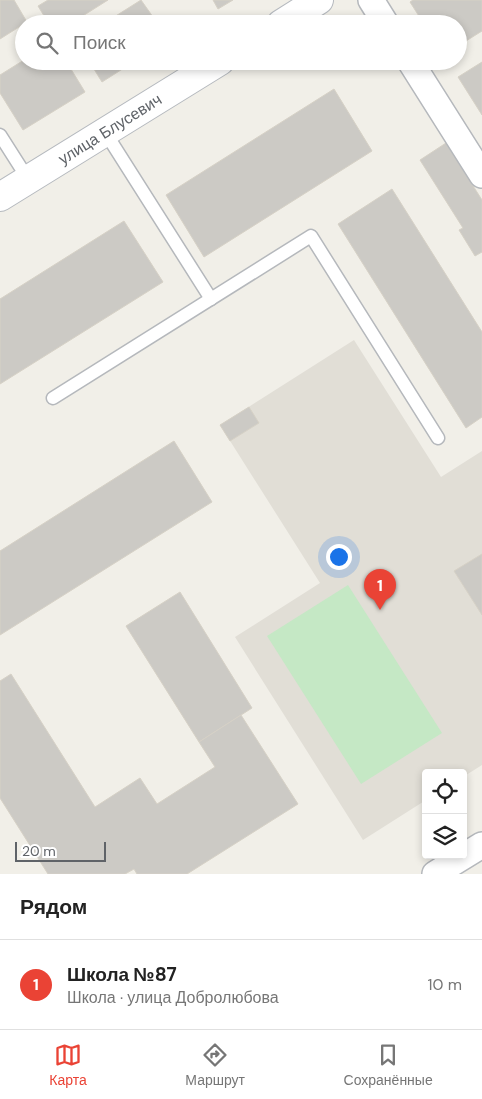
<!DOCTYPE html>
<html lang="ru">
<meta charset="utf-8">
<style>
body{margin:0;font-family:"DM Sans",sans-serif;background:#f2f2f2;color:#222}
.controls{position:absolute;right:15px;bottom:15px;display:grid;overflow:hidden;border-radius:5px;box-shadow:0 2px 8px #0003}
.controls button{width:45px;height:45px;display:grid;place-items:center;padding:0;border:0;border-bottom:1px solid #e0e0e0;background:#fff;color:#222;font:25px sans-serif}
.scale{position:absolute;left:15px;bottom:12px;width:91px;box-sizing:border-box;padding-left:5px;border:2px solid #5f6368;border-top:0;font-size:14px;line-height:18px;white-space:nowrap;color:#5f6368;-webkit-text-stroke:4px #fff;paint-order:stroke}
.you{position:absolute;left:338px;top:556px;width:18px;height:18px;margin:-12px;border:4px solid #fff;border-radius:50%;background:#1a73e8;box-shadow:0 0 0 8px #1a73e833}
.badge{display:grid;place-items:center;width:32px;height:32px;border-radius:50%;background:#ea4335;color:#fff;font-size:16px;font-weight:700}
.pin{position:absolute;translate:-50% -41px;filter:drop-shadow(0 1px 2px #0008)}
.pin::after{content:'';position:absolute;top:26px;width:18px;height:15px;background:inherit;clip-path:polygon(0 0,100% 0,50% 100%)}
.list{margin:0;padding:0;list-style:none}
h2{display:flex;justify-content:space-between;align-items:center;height:65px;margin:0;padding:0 20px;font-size:21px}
h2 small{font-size:16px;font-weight:400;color:#767676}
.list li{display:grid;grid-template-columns:32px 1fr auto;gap:15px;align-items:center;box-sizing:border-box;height:90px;padding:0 20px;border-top:1px solid #e0e0e0}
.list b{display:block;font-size:19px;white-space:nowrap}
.list p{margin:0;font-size:16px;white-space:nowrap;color:#767676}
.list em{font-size:16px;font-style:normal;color:#767676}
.icon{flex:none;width:28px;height:28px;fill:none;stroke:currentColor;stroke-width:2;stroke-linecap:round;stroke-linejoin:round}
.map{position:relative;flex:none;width:482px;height:874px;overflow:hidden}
.search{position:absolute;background:#fff;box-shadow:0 2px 8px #0003;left:15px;right:15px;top:15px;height:55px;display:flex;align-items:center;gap:12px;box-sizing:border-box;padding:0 18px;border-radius:28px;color:#767676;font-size:19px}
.sheet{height:155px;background:#fff}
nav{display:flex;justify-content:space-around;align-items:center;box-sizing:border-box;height:70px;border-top:1px solid #e0e0e0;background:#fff;font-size:14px;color:#767676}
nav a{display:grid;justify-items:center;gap:2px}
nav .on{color:#ea4335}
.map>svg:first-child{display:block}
</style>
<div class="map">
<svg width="482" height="874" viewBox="0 0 482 874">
<rect width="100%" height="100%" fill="#f1efe8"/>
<path fill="#e1ded6" d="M 354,340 L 441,477 L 482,451 L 482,765 L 463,777 L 463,773 L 426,773 L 426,800 L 363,840 L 235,637 L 320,583 L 220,425 Z"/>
<path fill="#c5e8c5" d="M 348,585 L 442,733 L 361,784 L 267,636 Z"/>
<g fill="#cccac5" stroke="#d6d1c6">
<path d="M 0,0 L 14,0 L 27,22 L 0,39 Z"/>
<path d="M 48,0 L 108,0 L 70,24 L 49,24 L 38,6 Z"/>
<path d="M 141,0 L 158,24 L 103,24 Z"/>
<path d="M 213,0 L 233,0 L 218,9 Z"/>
<path d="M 413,0 L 482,0 L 482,31 L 458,46 L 458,24 L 424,24 L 410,2 Z"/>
<path d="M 24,60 L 66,61 L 85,92 L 23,130 L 0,93 L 0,75 Z"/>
<path d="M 89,61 L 135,61 L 102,82 Z"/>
<path d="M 482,62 L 482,115 L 458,77 Z"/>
<path d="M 334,89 L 372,151 L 204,257 L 166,195 Z"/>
<path d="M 446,143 L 482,200 L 482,252 L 475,256 L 459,230 L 463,228 L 420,160 Z"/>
<path d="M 392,189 L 482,332 L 482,417 L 466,428 L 338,224 Z"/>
<path d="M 124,221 L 163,282 L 0,384 L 0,299 Z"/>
<path d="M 249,407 L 259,423 L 230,441 L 220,425 Z"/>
<path d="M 174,441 L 212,502 L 0,635 L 0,551 Z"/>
<path d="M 482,554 L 482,615 L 454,571 Z"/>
<path d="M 180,592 L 252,708 L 199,742 L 126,626 Z"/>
<path d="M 11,674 L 95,807 L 140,778 L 157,804 L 215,767 L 199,742 L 241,715 L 298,804 L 187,874 L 137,874 L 134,869 L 125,874 L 48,874 L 0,798 L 0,681 Z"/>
</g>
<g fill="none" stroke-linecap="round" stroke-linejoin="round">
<defs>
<g id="lane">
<path d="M 105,132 L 211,299"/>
<path d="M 0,135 L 28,179"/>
<path d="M 53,398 L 311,236 L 438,438"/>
</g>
<g id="street">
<path d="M 371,0 L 386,24"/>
<path d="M 410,61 L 482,175"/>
<path d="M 435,874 L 482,845"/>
</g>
<g id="secondary">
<path d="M 281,24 L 319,0"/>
<path d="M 0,197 L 220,61"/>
</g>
</defs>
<use href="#lane" stroke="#b5b8bc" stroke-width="15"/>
<use href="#street" stroke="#b5b8bc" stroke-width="28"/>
<use href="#secondary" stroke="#b6babf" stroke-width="30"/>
<use href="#lane" stroke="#fff" stroke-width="12"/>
<use href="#street" stroke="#fff" stroke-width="25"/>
<use href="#secondary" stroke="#fff" stroke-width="28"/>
</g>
<g text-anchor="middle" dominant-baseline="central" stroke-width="4.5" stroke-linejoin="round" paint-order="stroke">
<g font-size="16" fill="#5f6368" stroke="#fff">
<text transform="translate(110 129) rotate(-32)">улица Блусевич</text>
</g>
</g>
</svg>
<div class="controls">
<button><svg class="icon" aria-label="locate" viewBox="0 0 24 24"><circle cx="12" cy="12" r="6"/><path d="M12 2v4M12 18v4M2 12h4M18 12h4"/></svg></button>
<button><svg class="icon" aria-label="layers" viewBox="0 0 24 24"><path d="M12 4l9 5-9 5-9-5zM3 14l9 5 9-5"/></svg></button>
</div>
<div class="scale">20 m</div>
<div class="you"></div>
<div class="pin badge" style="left:380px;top:610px">1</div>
<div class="search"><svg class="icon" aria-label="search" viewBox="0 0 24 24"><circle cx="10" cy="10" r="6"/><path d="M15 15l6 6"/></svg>Поиск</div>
</div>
<section class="sheet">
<h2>Рядом<small></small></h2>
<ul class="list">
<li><span class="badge">1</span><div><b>Школа №87</b><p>Школа · улица Добролюбова</p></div><em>10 m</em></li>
</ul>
</section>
<nav>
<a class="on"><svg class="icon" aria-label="map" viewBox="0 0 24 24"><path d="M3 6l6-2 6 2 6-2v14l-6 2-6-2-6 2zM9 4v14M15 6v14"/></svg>Карта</a>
<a><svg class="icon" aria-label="directions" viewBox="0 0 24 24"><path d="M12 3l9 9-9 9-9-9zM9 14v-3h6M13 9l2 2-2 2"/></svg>Маршрут</a>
<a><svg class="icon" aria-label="saved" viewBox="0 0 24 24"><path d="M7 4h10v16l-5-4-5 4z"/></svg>Сохранённые</a>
</nav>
